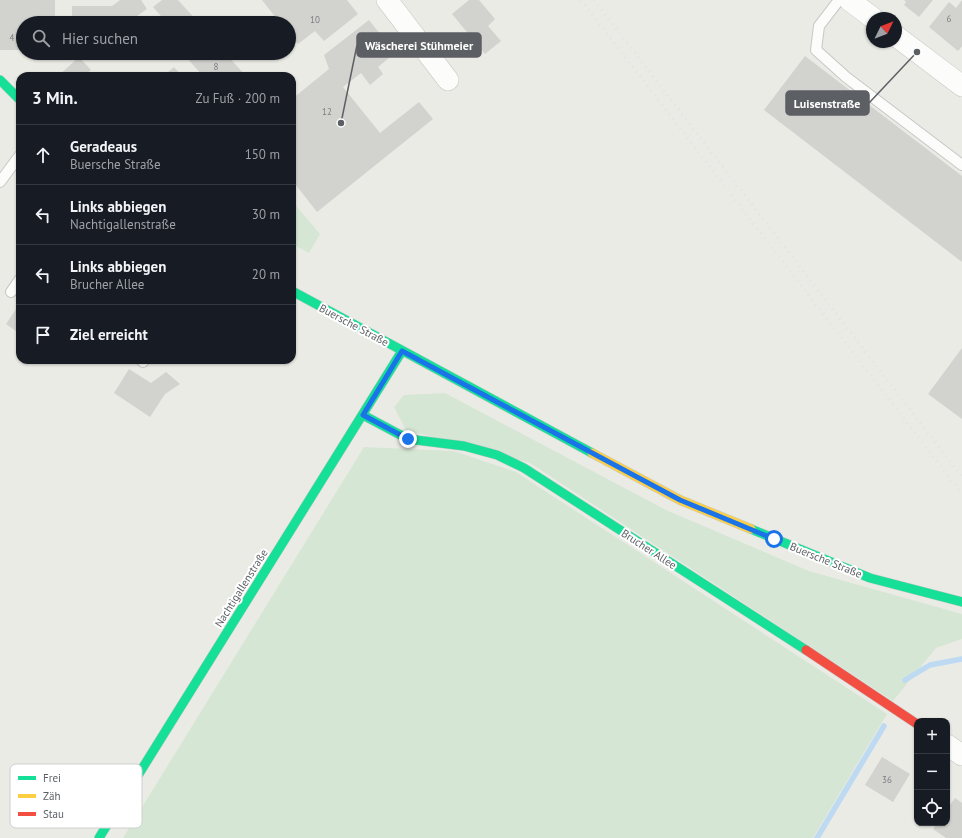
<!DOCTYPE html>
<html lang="de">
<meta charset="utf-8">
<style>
body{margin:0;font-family:"PT Sans",sans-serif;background:#20242c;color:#f1f3f6}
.controls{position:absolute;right:12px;bottom:12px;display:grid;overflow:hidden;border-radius:8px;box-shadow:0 1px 3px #0004}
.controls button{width:36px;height:36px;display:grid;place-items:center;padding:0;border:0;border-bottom:1px solid #363941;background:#171b24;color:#f1f3f6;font:20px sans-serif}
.compass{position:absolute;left:866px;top:12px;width:36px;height:36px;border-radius:50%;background:#171b24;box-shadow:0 1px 3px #0004;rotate:47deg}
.stop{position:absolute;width:12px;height:12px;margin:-9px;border:3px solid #1a73e8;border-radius:50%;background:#fff}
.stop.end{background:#1a73e8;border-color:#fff;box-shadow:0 1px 4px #0008}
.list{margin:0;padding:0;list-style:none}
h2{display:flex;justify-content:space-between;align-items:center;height:52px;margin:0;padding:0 16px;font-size:17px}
h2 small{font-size:13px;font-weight:400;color:#9ea1a6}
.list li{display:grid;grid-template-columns:26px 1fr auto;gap:12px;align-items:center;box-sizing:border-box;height:60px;padding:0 16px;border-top:1px solid #363941}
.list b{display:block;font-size:15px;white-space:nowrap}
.list p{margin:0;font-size:13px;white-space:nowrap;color:#9ea1a6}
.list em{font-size:13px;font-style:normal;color:#9ea1a6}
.icon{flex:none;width:22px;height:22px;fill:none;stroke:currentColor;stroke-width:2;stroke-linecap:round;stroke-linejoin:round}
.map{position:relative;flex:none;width:962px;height:838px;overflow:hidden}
.search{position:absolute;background:#171b24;box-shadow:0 1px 3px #0004;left:16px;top:16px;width:280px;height:44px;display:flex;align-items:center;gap:10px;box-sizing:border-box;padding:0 14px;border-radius:22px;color:#9ea1a6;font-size:15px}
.panel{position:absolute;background:#171b24;box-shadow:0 1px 3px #0004;left:16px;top:72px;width:280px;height:292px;border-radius:12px}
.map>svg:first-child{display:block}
</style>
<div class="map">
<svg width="962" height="838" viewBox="0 0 962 838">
<rect width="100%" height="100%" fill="#ebebe6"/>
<g fill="#d5e7d4">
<path d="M 292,201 L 320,234 L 309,253 L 292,244 Z"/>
<path d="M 445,393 L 666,510 L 809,571 L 962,614 L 962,639 L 936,648 L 893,701 L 530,463 L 406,430 L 394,407 L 404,395 Z"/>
<path d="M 364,447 L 454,451 L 516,472 L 887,714 L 813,838 L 123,838 Z"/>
</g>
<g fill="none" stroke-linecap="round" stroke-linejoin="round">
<g stroke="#bedaf3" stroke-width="5.5">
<path d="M 905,680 L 930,665 L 962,659"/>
<path d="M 817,838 L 884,726"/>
</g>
</g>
<g fill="#d2d2cf">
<path d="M 0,0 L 55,0 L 55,23 L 23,23 L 23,50 L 0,50 Z"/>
<path d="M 120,0 L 141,0 L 147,9 L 127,23 L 72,23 L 72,6 L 112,6 Z"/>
<path d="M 162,0 L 178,0 L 199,23 L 167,23 L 153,7 Z"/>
<path d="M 262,0 L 347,0 L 358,14 L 324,41 L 315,31 L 298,44 L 289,34 L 289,23 L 280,23 Z"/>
<path d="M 469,0 L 479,0 L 495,19 L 488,26 L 501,41 L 485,54 L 452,14 Z"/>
<path d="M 904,0 L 933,0 L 919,17 L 904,5 L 906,2 Z"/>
<path d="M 962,0 L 962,46 L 958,51 L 929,27 L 949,2 L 956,8 Z"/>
<path d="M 369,20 L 395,53 L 378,67 L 383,74 L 370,85 L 361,73 L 343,87 L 380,133 L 419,102 L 433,119 L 317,212 L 292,180 L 292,99 L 329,69 L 324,55 Z"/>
<path d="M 188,53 L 225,53 L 246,76 L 203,76 L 185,56 Z"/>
<path d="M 805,56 L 962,176 L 962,262 L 764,110 Z"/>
<path d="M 79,57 L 91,70 L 84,76 L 58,76 Z"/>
<path d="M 174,67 L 182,76 L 163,76 Z"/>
<path d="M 20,303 L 20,334 L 6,324 Z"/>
<path d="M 962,348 L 962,419 L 928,394 Z"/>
<path d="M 129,369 L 151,383 L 166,372 L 180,384 L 165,394 L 150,417 L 114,393 Z"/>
<path d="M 882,757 L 910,774 L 893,802 L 865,785 Z"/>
<path d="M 955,798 L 962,803 L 962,838 L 946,838 L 933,829 L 938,823 L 947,823 L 947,809 Z"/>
</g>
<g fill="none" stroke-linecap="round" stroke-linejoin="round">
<defs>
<g id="lane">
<path d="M 839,0 L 819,26 L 816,50 L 846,77 L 962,165"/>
<path d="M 0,182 L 20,155"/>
<path d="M 11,292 L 20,279"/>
<path d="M 141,360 L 143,362"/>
</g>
<g id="street">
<path d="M 387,0 L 448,80"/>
<path d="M 849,0 L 873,18"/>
<path d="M 896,36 L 962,86"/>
<path d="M 947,745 L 962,755"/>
</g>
<g id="fast">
<path d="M 0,80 L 20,100"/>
<path d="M 292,291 L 592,453"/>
<path d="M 363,415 L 408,439 L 464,446 L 497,455 L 524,468 L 806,650"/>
<path d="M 751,529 L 870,578 L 962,602"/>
<path d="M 99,838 L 402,351"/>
</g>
<path id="slow" d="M 592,453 L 680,500 L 751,529"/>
<path id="jam" d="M 806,650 L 917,724"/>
</defs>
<use href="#lane" stroke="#c7c7c7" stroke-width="12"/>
<use href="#street" stroke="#c7c7c7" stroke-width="22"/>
<use href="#fast" stroke="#c8c9c8" stroke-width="10"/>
<use href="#slow" stroke="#c8c9c8" stroke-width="10"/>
<use href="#jam" stroke="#c8c9c8" stroke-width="10"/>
<use href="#lane" stroke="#fcfcfb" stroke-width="10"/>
<use href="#street" stroke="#fcfcfb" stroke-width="21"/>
<use href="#fast" stroke="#16e098" stroke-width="9"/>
<use href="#slow" stroke="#ffcf43" stroke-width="9"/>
<use href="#jam" stroke="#f24e42" stroke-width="9"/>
<g stroke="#e2e2e2" stroke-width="3" stroke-dasharray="1 5" stroke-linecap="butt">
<path d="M 581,0 L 962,494"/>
<path d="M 594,0 L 962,477"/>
</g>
</g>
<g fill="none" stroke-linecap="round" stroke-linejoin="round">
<path stroke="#1a73e8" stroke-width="5" d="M 408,439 L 363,415 L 402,351 L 680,500 L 774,539"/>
</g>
<g text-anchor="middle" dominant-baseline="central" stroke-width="4" stroke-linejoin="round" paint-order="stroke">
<g font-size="9" fill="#7b7d80">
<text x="949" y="18">6</text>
<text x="315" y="19">10</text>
<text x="12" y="37">4</text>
<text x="216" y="66">8</text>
<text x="327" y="111">12</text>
<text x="887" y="779">36</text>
</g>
<g font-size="11" fill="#5c5f64" stroke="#fff">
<text transform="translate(354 325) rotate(28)">Buersche Straße</text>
<text transform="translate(649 549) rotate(33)">Brucher Allee</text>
<text transform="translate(826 560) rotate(22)">Buersche Straße</text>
<text transform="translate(241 588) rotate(-58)">Nachtigallenstraße</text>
</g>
</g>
<rect x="10" y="764" width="132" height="64" rx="6" fill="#fff" stroke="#cecfd0" stroke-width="1"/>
<rect x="18" y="776" width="18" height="4" fill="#16e098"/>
<rect x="18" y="794" width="18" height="4" fill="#ffcf43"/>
<rect x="18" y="812" width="18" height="4" fill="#f24e42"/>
<g font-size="11" fill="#5c5f64">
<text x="43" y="782">Frei</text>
<text x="43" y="800">Zäh</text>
<text x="43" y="818">Stau</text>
</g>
<path fill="none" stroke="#5c5f64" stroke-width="1.5" d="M341 123L357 45M917 52L869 103"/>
<g fill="#5c5f64" stroke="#fff" stroke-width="1.5">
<circle cx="341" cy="123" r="4"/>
<circle cx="917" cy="52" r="4"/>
</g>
<g fill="#5c5f64" stroke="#5c5f64" stroke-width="1.5">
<rect x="357" y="33" width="124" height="24" rx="4"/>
<rect x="786" y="91" width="83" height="24" rx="4"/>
</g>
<g font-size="12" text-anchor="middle" font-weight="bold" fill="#fff">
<text x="419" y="50">Wäscherei Stühmeier</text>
<text x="827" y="108">Luisenstraße</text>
</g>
</svg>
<div class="controls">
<button>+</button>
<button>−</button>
<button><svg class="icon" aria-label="locate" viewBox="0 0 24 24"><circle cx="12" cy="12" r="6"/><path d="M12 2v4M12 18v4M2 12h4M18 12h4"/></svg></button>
</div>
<svg class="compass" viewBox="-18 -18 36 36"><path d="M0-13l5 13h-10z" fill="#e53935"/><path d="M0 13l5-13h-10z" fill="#9ea1a6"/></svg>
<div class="stop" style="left:774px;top:539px"></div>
<div class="stop end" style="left:408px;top:439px"></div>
<div class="search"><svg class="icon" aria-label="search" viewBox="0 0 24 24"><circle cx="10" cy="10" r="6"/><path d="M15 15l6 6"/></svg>Hier suchen</div>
<section class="panel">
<h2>3 Min.<small>Zu Fuß · 200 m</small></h2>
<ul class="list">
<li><svg class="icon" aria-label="ahead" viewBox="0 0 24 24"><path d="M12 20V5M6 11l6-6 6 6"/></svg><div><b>Geradeaus</b><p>Buersche Straße</p></div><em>150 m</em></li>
<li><svg class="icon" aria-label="left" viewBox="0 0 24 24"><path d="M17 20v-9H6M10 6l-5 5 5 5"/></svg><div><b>Links abbiegen</b><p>Nachtigallenstraße</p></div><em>30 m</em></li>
<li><svg class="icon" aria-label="left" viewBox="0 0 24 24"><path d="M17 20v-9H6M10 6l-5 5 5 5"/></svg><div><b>Links abbiegen</b><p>Brucher Allee</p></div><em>20 m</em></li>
<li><svg class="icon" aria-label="arrive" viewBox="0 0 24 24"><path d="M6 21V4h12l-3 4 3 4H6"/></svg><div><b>Ziel erreicht</b></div></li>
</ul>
</section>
</div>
